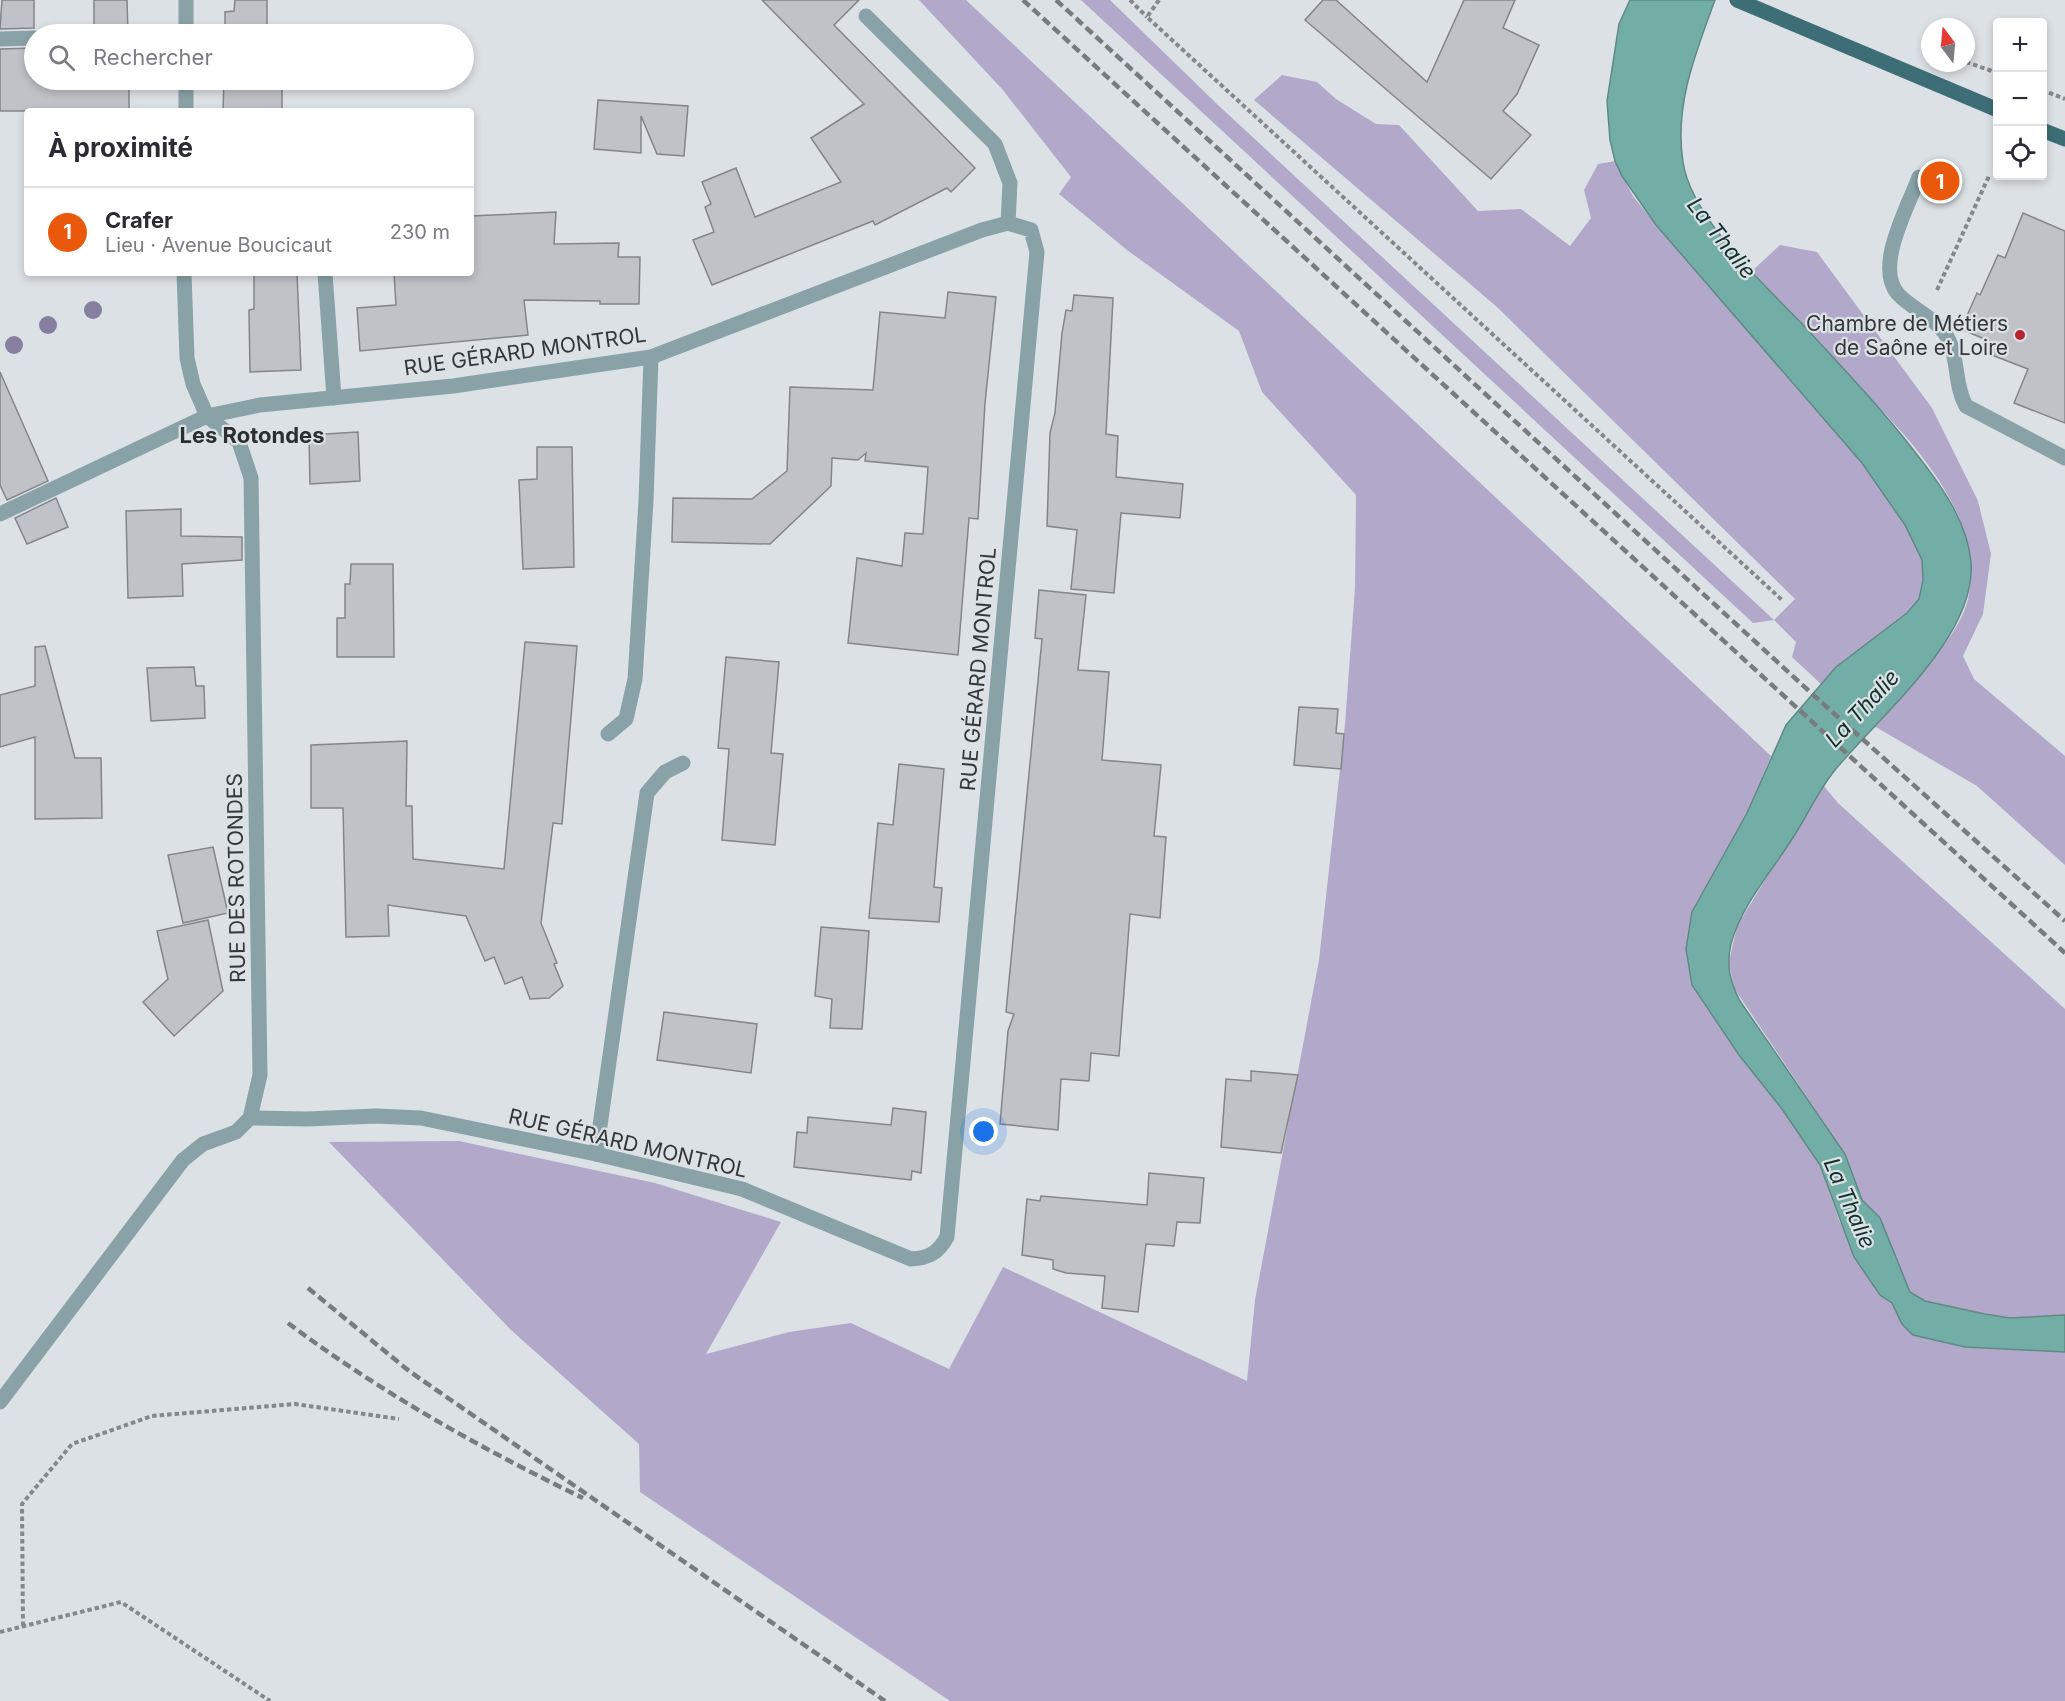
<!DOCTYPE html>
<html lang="fr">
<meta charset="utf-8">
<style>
body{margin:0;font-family:Inter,sans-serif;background:#f2f2f3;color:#2b2b33}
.controls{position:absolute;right:18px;top:18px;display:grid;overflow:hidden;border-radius:6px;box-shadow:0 3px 9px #0003}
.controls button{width:54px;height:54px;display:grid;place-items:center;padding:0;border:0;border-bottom:2px solid #e1e1e2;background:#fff;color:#2b2b33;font:30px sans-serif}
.compass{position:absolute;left:1921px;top:18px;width:54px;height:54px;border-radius:50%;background:#fff;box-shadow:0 3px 9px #0003;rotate:344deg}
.you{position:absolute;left:984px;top:1132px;width:21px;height:21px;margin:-15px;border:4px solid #fff;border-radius:50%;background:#1a73e8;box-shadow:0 0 0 9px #1a73e833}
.badge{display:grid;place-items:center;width:39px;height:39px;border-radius:50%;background:#ea580c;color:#fff;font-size:20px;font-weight:700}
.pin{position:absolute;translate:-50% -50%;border:3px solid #fff;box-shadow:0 2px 6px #0006}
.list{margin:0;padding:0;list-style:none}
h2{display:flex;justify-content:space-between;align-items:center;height:78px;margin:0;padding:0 24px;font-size:26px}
h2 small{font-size:20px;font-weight:400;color:#7c7c81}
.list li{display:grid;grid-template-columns:39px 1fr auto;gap:18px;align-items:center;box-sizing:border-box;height:90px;padding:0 24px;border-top:2px solid #e1e1e2}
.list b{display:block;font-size:22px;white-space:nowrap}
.list p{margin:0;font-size:20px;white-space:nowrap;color:#7c7c81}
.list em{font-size:20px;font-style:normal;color:#7c7c81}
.icon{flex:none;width:33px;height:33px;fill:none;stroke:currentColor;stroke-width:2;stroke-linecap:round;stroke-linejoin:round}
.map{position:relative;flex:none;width:2065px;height:1701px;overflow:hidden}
.search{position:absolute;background:#fff;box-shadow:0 3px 9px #0003;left:24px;top:24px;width:450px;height:66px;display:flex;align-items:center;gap:15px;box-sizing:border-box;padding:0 21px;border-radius:33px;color:#7c7c81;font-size:22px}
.panel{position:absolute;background:#fff;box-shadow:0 3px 9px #0003;left:24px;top:108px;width:450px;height:168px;border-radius:6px}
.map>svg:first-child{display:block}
</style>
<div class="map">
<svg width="2065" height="1701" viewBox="0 0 2065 1701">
<rect width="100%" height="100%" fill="#dce1e5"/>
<g fill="#b2a9ca">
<path d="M 919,0 L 966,0 L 1771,756 L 1747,813 L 1692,912 L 1692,985 L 1739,1055 L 1782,1109 L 1820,1165 L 1839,1220 L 1880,1295 L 1892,1303 L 1902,1324 L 1965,1347 L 2065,1352 L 2065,1701 L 950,1701 L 640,1492 L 639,1444 L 511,1330 L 329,1142 L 459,1141 L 655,1183 L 781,1222 L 706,1354 L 789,1332 L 851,1323 L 949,1369 L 1003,1267 L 1247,1381 L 1255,1300 L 1319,960 L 1345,724 L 1355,588 L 1356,495 L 1262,392 L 1239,331 L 1127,250 L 1059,194 L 1071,177 L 1002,89 Z"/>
<path d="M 1081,0 L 1110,0 L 1218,105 L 1774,620 L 1795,599 L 1497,307 L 1254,100 L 1282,75 L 1317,82 L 1336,99 L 1376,124 L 1399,125 L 1478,211 L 1521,209 L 1570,246 L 1591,218 L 1584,190 L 1598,164 L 1615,161 L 1633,196 L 1656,225 L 1862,463 L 1905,525 L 1922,560 L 1923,581 L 1919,599 L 1907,613 L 1836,667 L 1821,684 L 1792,657 L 1796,642 L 1774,620 L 1753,623 Z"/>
<path d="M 1780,245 L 1817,252 L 1932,408 L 1978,501 L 1991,554 L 1983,614 L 1963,656 L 1974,679 L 2065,756 L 2065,865 L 1977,786 L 1874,726 C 1901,696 1960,637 1968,599 C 1987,508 1900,431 1845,371 C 1814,338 1783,304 1752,271 Z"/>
<path d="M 1823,785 L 1838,803 L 2065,1009 L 2065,1315 L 2010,1318 L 1985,1314 L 1925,1301 L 1910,1292 L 1880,1218 L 1862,1201 L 1845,1154 L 1734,988 L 1729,962 L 1737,926 Z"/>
</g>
<path fill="#72aea5" stroke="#5f8a84" stroke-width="1.5" d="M 1630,0 L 1715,0 C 1696,52 1674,105 1683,162 C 1691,218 1766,286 1805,327 C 1843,368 1881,408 1915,452 C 1940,484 1967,520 1971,562 C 1977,637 1879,716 1835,770 C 1818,791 1808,814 1794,836 C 1773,870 1741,905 1731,944 C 1726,965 1730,982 1740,1001 L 1845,1154 L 1862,1200 L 1880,1218 L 1910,1292 L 1925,1301 L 1985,1314 L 2010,1318 L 2065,1315 L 2065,1352 L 1965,1347 L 1913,1335 L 1902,1324 L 1892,1303 L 1880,1295 L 1854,1257 L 1820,1165 L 1782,1109 L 1739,1055 L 1692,985 L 1686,949 L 1692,912 L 1747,813 L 1786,725 L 1836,667 L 1907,613 L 1919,599 L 1923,581 L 1922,560 L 1905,525 L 1862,463 L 1656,225 L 1622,176 L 1615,161 L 1610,140 L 1607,101 L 1619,24 Z"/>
<g fill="#c0c2c8" stroke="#83858a" stroke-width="1.5">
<path d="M 2,0 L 34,0 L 34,28 L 0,29 Z"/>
<path d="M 94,0 L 127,0 L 128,34 L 94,34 Z"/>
<path d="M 235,0 L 267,0 L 267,34 L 225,34 L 225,12 L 234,11 Z"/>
<path d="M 762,0 L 859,0 L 834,25 L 975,168 L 951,192 L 947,188 L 875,225 L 873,221 L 712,285 L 693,240 L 714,232 L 705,207 L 711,204 L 702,182 L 736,168 L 755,217 L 841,182 L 811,138 L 864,104 Z"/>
<path d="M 1323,0 L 1336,0 L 1427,82 L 1464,0 L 1515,0 L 1503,28 L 1539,45 L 1517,94 L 1503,111 L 1531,135 L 1491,179 L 1305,20 Z"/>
<path d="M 34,48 L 34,80 L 129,80 L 129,111 L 0,111 L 0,49 Z"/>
<path d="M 224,80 L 282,80 L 282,111 L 223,111 Z"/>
<path d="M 598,100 L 688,106 L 684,156 L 657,154 L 641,116 L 641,153 L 594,149 Z"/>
<path d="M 556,212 L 554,244 L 619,243 L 618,257 L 640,257 L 639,304 L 600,304 L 600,301 L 524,300 L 528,335 L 360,351 L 357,308 L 396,305 L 394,273 L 471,273 L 471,216 Z"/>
<path d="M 2023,213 L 2065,231 L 2065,423 L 2014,403 L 2028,369 L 1984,352 L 1989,341 L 1961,329 L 1977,293 L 1980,295 L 1998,255 L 2005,258 Z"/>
<path d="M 254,273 L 297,273 L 301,370 L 250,372 L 249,310 L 254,309 Z"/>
<path d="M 948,292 L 996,297 L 985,403 L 978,519 L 969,518 L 958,655 L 848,643 L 857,558 L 902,566 L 905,533 L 923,534 L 928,467 L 865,461 L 866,453 L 858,460 L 832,458 L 831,486 L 770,544 L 672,542 L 673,498 L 752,499 L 787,471 L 790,387 L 873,390 L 880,312 L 945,318 Z"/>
<path d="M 1074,295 L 1113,298 L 1106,434 L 1118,436 L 1116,477 L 1183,484 L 1180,518 L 1121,513 L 1114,593 L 1071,589 L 1077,530 L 1047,526 L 1050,433 L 1055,413 L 1062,333 L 1066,310 L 1072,311 Z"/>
<path d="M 0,372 L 48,481 L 7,500 L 0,485 Z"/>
<path d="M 358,432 L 360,481 L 310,484 L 309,435 Z"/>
<path d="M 537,447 L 572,447 L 574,567 L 523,569 L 519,480 L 537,479 Z"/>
<path d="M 56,498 L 68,527 L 27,544 L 15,518 Z"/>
<path d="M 181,509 L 181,536 L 242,537 L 242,560 L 182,564 L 183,596 L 128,598 L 126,511 Z"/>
<path d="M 351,564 L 393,564 L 394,657 L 337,657 L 337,618 L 345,618 L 345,584 L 350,584 Z"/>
<path d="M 1039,590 L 1086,595 L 1078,670 L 1109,672 L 1102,760 L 1161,765 L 1154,836 L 1166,837 L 1160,918 L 1130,914 L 1119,1056 L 1091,1053 L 1089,1081 L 1061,1079 L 1058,1130 L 1000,1124 L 1008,1031 L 1014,1014 L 1006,1012 L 1042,639 L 1035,638 Z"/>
<path d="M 525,642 L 577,646 L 562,824 L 553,823 L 541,923 L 557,963 L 554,964 L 563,986 L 549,998 L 530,999 L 522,977 L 505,984 L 494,957 L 485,961 L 466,916 L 388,905 L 389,936 L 346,937 L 343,808 L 311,808 L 311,745 L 407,741 L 406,806 L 412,806 L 413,859 L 504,869 Z"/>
<path d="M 45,646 L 75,758 L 101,758 L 102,818 L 35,819 L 35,737 L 0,747 L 0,695 L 35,686 L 35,647 Z"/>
<path d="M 726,657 L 779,662 L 771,753 L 783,754 L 775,845 L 722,840 L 729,749 L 718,748 Z"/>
<path d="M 194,667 L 196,686 L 204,686 L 205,718 L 151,721 L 147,668 Z"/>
<path d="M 1299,707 L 1338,709 L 1336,733 L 1344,734 L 1341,769 L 1294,765 Z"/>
<path d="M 899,764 L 944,769 L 934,887 L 942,888 L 939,922 L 869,918 L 878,823 L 893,825 Z"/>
<path d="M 213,847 L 228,913 L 183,923 L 168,855 Z"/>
<path d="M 208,920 L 223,991 L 174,1036 L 143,1002 L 168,979 L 157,931 Z"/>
<path d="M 821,927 L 869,931 L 862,1029 L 830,1028 L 832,999 L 815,996 Z"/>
<path d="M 664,1012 L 757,1024 L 751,1073 L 657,1060 Z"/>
<path d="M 1251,1071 L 1298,1075 L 1281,1153 L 1221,1147 L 1226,1079 L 1251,1081 Z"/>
<path d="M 893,1108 L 926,1112 L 921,1173 L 912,1171 L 911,1180 L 794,1167 L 797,1132 L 807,1133 L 808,1117 L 891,1125 Z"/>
<path d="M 1149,1173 L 1204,1178 L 1200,1223 L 1177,1222 L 1174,1246 L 1146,1244 L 1138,1312 L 1102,1308 L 1105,1276 L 1066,1273 L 1053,1269 L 1053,1260 L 1022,1255 L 1027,1199 L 1040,1201 L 1041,1196 L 1147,1205 Z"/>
</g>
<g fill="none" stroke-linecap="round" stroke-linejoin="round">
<g stroke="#84888b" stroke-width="4" stroke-dasharray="4.5 3" stroke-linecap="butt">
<path d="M 1130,0 L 1147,17"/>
<path d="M 1159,0 L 1147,17 L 1782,600"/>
<path d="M 1966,62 L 1998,73"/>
<path d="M 2042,90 L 2065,99"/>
<path d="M 1937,290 L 1989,176"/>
<path d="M 23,1626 L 22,1504 L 72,1444 L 152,1416 L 295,1404 L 399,1419"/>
<path d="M 0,1632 L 121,1602 L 270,1701"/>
</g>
<g stroke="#89a2a7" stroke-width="15">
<path d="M 186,0 L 186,34"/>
<path d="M 866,16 L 995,144 L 1010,183 L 1008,223"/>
<path d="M 0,39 L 34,38"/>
<path d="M 186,111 L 186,80"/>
<path d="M 1919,177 C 1908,207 1874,267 1898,294 C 1912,309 1932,316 1944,332 C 1960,354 1953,383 1966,406 L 2065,458"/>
<path d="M 325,273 L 334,398"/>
<path d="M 0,514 L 207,416 L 260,405 L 453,386 L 651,357 L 982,230 L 1008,223 L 1031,230 L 1037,252 L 947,1237 C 938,1253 929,1258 911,1259 L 742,1189 L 596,1154 L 421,1118 L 376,1116 L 307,1119 L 250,1118"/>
<path d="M 608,734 L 626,719 L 635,679 L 646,501 L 651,357"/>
<path d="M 596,1154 L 647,793 L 665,772 L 683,763"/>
<path d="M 0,1402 L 183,1160 L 203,1144 L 236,1132 L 250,1118 L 260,1075 L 251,478 L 239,442 L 207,416 L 193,384 L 187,358 L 184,273"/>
</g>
<g stroke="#3d6d76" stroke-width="15">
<path d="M 1737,0 L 1998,110"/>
<path d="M 2042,130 L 2065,139"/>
</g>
<g stroke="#797c7f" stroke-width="4.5" stroke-dasharray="9 4.5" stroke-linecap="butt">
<path d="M 1023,0 L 2065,953"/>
<path d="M 1056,0 L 1809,691 L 2065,921"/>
<path d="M 308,1288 L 409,1371 L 885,1701"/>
<path d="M 288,1323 C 380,1392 480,1448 583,1498"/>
</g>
</g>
<g fill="#877f9f">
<circle cx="93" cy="310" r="9"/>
<circle cx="48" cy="325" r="9"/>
<circle cx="14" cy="345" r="9"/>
</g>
<circle fill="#b52430" stroke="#dce1e5" stroke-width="2" cx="2020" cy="335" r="6"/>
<g text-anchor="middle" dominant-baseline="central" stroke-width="4.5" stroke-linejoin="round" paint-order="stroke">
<g font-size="21" fill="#343638" stroke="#dce1e5" text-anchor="end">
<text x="2008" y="323">Chambre de Métiers<tspan x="2008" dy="24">de Saône et Loire</tspan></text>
</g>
<g font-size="21" fill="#343638" stroke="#dce1e5">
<text transform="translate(525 351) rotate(-8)">RUE GÉRARD MONTROL</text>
<text transform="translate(978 669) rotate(-85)">RUE GÉRARD MONTROL</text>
<text transform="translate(236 878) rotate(-91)">RUE DES ROTONDES</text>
<text transform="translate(628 1143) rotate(13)">RUE GÉRARD MONTROL</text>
</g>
<g font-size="22" font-style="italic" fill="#12312c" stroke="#dce1e5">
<text transform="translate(1722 238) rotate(52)">La Thalie</text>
<text transform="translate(1862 708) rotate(-47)">La Thalie</text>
<text transform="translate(1850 1203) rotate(66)">La Thalie</text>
</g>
<g font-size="22" font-weight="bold" fill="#2b2f32" stroke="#dce1e5">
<text x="252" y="435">Les Rotondes</text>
</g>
</g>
</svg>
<div class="controls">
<button>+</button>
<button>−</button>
<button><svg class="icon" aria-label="locate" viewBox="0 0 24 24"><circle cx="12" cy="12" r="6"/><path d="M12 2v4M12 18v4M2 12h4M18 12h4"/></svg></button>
</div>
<svg class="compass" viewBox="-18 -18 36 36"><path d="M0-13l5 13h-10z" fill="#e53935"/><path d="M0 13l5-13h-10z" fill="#7c7c81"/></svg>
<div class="you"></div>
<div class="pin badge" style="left:1940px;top:181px">1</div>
<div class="search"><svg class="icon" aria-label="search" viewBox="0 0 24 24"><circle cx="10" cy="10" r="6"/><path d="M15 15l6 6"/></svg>Rechercher</div>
<section class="panel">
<h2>À proximité<small></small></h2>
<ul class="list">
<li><span class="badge">1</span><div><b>Crafer</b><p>Lieu · Avenue Boucicaut</p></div><em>230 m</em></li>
</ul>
</section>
</div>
